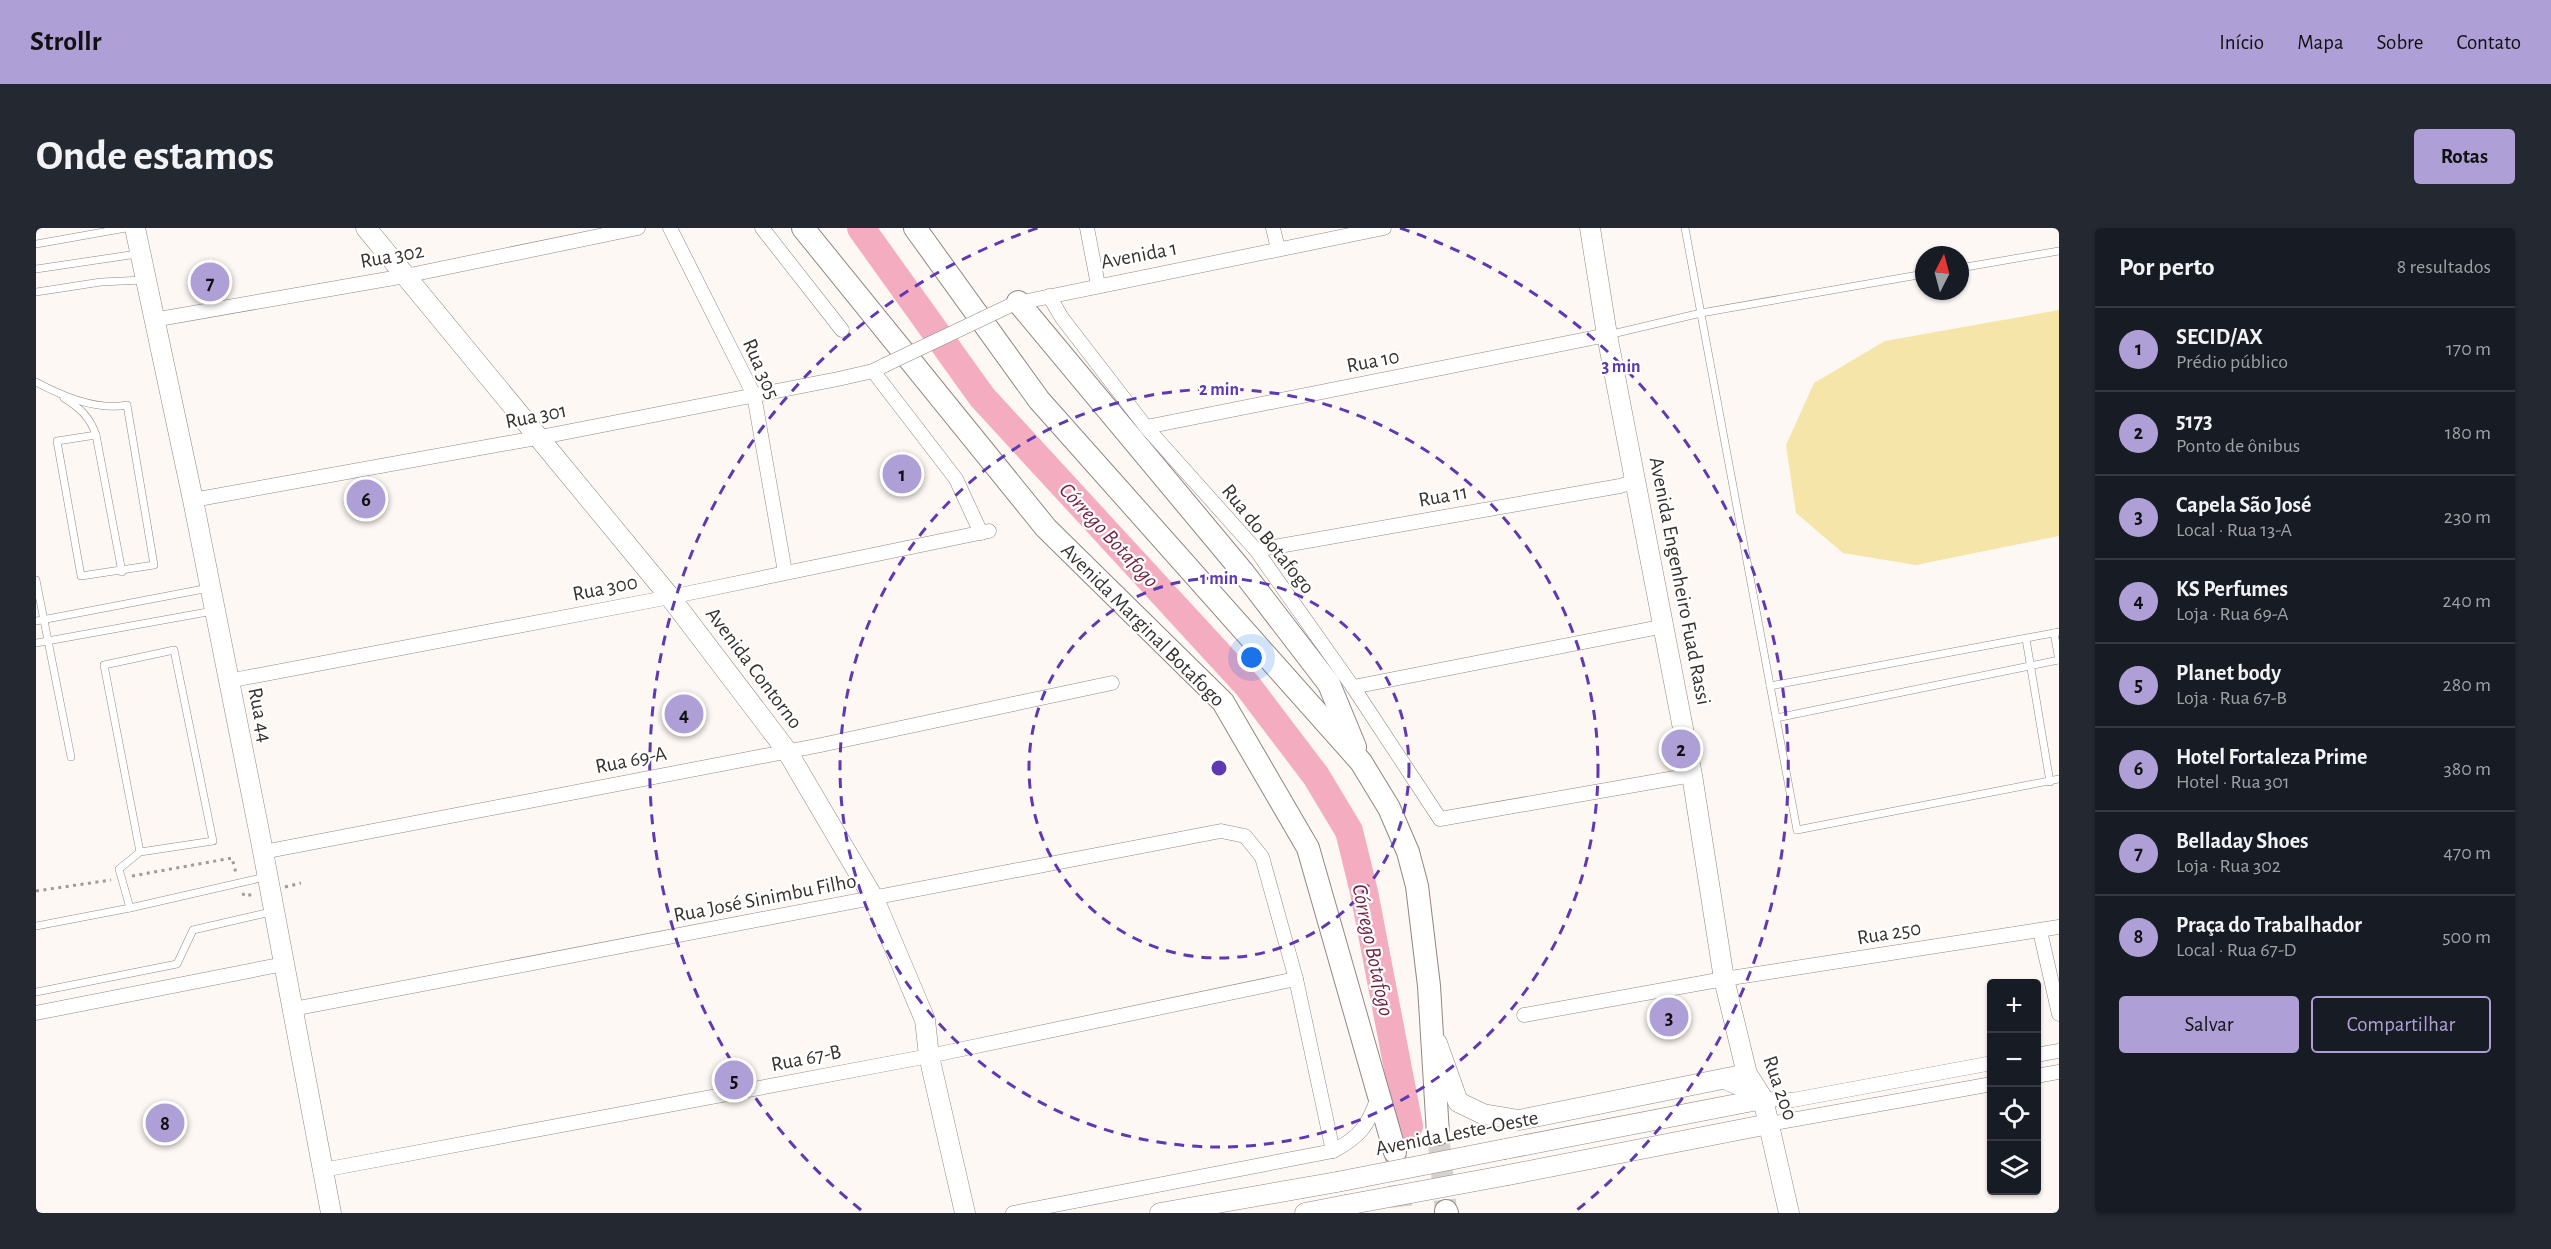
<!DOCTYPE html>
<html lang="pt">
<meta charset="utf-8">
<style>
body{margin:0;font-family:"Alegreya Sans",sans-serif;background:#242831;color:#f1f3f6}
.controls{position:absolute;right:18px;bottom:18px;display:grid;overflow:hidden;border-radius:6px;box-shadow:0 2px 4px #0004}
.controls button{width:54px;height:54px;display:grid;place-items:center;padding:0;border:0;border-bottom:2px solid #363941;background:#171b24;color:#f1f3f6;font:30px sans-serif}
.compass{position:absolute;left:1879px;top:18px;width:54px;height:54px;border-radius:50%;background:#171b24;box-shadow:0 2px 4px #0004;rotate:6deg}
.you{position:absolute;left:1216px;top:430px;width:21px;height:21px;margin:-15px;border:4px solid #fff;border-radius:50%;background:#1a73e8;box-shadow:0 0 0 9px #1a73e833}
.badge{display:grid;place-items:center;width:39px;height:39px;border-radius:50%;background:#af9fd7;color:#111;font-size:20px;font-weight:700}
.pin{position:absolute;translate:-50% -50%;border:3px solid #fff;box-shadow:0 2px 6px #0006}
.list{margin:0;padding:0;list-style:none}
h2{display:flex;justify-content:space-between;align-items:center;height:78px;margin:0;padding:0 24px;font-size:26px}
h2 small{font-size:20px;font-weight:400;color:#9ea1a6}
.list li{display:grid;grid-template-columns:39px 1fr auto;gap:18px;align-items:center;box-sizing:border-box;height:84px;padding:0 24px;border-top:2px solid #363941}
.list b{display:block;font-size:22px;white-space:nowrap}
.list p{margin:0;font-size:20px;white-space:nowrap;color:#9ea1a6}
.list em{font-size:20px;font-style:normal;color:#9ea1a6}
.actions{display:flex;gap:12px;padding:18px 24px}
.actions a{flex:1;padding:14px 0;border:2px solid #af9fd7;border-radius:6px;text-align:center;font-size:21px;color:#af9fd7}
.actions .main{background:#af9fd7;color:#111}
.icon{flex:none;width:33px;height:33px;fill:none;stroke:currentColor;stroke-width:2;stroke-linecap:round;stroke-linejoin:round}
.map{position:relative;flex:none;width:2023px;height:985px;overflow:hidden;border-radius:6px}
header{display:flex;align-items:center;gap:36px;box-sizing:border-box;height:84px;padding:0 30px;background:#af9fd7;color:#111}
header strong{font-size:28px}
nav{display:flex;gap:33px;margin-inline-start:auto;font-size:21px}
.intro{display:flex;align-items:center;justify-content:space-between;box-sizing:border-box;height:144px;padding:0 36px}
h1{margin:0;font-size:42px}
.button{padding:15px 27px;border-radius:6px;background:#af9fd7;color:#111;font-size:21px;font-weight:700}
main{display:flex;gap:36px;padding:0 36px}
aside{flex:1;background:#171b24;border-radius:6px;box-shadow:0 2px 4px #0004}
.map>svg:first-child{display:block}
</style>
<header>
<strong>Strollr</strong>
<nav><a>Início</a><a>Mapa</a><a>Sobre</a><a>Contato</a></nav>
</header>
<div class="intro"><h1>Onde estamos</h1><a class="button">Rotas</a></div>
<main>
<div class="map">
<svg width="2023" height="985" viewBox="0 0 2023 985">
<rect width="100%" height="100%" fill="#fef8f5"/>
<path fill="#f6e5a8" d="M 2023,82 L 2023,308 L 1880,337 L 1807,325 L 1760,285 L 1750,217 L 1778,155 L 1849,113 Z"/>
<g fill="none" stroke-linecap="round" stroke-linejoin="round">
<path stroke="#f4acc0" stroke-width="28" d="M 825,0 L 946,169 L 1211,457 L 1280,548 L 1313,603 L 1328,664 L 1373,898"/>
<g stroke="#d6d0ce" stroke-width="22" stroke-dasharray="22 11" stroke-linecap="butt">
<path d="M 1402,906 L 1410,983"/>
<path d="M 1359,924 L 1366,985"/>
</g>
<defs>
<g id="lane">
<path d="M 1649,0 L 1761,602 L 2023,551"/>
<path d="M 0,16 L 90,0"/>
<path d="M 1924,40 L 2023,23"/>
<path d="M 0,41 L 101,26"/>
<path d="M 0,64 L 65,54 L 108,52"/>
<path d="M 1572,107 L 1665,85 L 1888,46"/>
<path d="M 0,154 C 26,168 61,183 91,177 L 118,337 L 45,348 L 21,213 L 60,207 L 86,344"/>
<path d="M 28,170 C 44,180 54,189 60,207"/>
<path d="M 0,352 L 35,529"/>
<path d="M 0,393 L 173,360"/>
<path d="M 2018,405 L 2023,432"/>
<path d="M 1990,411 L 2014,554"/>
<path d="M 0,415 L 177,383"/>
<path d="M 1734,458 L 2023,404"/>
<path d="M 1740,490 L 2023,432"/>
<path d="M 94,680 L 83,641 L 104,624 L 177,613 L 138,422 L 68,437 L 104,624"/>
<path d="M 0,698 L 94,680 L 229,649"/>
<path d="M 0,764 L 141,736 L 157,702 L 235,684"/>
</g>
<g id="street">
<path d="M 634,0 L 718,167 L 749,344"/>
<path d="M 726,0 L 806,102"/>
<path d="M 1051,0 L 1062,57"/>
<path d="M 1237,0 L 1242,21"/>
<path d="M 1013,68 L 1026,90 L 1110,199 L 1220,322 L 1317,459 L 1404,591 L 1656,547"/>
<path d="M 977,76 L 1348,0"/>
<path d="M 117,92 L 369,48 L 602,0"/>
<path d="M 837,143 L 920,251 L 945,305"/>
<path d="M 1110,199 L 1571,107"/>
<path d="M 157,272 L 500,210 L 802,151 L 837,143 L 849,137"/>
<path d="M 1220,322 L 1584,258 L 1600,253"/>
<path d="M 192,453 L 634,369 L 953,303"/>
<path d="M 1317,459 L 1629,398"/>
<path d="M 227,624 L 785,517 L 1076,455"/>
<path d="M 2004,703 L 2023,786"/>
<path d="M 257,781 L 1185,603 L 1209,608 L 1226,629 L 1260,751 L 1297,923"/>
<path d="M 0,785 L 248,736"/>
<path d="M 1488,787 L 1688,751 L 2023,699"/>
<path d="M 2000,827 L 2023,823"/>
<path d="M 2000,848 L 2023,844"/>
<path d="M 1684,852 L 1727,871 L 1757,872 L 1956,835"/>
<path d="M 1733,896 L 1956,856"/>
<path d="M 287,942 L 893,828 L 1260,751"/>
<path d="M 977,985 L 1297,923 C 1324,909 1332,898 1342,869"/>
</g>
<g id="secondary">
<path d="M 99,0 L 157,272 L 225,613 L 295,985"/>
<path d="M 330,0 L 634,369 L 751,523 L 838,671 L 889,792 L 893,828 L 929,985"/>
<path d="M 1554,0 L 1571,107 L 1656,547 L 1688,751 L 1711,846 L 1727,871 L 1753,985"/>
<path d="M 1401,815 L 1422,874 L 1447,886 L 1483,892 L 1711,846"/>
<path d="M 1469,921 L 1727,871"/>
<path d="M 1472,947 L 1733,896"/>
<path d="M 1124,985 L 1301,954"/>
<path d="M 1269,985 L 1310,977"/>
</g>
<g id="primary">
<path d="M 767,0 L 1010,300 L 1187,474 L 1272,620 L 1359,924"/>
<path d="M 879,0 L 1003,172 L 1325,534 L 1353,580 L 1372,624 L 1381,658 L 1393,758 L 1402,906"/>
<path d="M 982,74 L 1207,344 L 1293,456 L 1319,519"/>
<path d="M 1410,983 L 1411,985"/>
</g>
</defs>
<use href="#lane" stroke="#918783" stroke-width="8"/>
<use href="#street" stroke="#918783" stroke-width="15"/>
<use href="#secondary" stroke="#918783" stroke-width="21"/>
<use href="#primary" stroke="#918783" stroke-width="24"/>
<g stroke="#9f9a97" stroke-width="3" stroke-dasharray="3 4.5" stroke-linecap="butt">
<path d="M 96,648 L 196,630 L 200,645"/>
<path d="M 249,659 L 265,655"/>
<path d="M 0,663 L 75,652"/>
<path d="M 207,665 L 208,668 L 219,666"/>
</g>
<use href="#lane" stroke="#fff" stroke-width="7"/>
<use href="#street" stroke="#fff" stroke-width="14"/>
<use href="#secondary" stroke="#fff" stroke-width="20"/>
<use href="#primary" stroke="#fff" stroke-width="22"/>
<defs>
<path id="street-bridge" d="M 849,137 L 973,78"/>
<g id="secondary-bridge">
<path d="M 1301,954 L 1469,921"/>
<path d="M 1310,977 L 1472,947"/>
</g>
</defs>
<use href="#street-bridge" stroke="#918783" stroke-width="15" stroke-linecap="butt"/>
<use href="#secondary-bridge" stroke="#918783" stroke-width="21" stroke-linecap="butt"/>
<use href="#street-bridge" stroke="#fff" stroke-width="14"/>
<use href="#secondary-bridge" stroke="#fff" stroke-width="20"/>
</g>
<g fill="none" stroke="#5e39b1" stroke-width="3" stroke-dasharray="10 8">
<circle cx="1183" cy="540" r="190"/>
<circle cx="1183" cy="540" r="379"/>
<path d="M825 982A569 569 0 0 1 1002 0M1364 0A569 569 0 0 1 1541 982"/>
</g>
<g text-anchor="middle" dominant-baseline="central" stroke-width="4.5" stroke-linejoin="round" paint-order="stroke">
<g font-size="21" fill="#363230" stroke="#fff">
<text transform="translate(1103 27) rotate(-11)">Avenida 1</text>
<text transform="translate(356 28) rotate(-10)">Rua 302</text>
<text transform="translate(1337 133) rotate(-11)">Rua 10</text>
<text transform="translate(725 141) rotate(67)">Rua 305</text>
<text transform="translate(500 188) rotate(-11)">Rua 301</text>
<text transform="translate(1407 268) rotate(-10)">Rua 11</text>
<text transform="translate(1232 311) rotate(51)">Rua do Botafogo</text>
<text transform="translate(1644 353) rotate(79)">Avenida Engenheiro Fuad Rassi</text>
<text transform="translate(569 360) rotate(-11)">Rua 300</text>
<text transform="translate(1107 397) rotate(45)">Avenida Marginal Botafogo</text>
<text transform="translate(718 440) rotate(53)">Avenida Contorno</text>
<text transform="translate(224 487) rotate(79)">Rua 44</text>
<text transform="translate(595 532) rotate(-11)">Rua 69-A</text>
<text transform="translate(729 670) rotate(-11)">Rua José Sinimbu Filho</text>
<text transform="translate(1853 705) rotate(-9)">Rua 250</text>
<text transform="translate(770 830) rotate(-11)">Rua 67-B</text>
<text transform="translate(1744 860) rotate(71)">Rua 200</text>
<text transform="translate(1421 905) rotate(-11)">Avenida Leste-Oeste</text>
</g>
<g font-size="22" font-style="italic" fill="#701f3e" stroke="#fff">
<text transform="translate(1073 307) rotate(47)">Córrego Botafogo</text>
<text transform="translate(1337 722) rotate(78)">Córrego Botafogo</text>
</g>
</g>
<circle cx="1183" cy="540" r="9" fill="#5e39b1" stroke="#fff" stroke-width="3"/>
<g font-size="18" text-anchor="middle" font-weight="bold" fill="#5e39b1" stroke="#fff" stroke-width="4.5" stroke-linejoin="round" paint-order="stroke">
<text x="1585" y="144">3 min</text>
<text x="1183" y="167">2 min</text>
<text x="1183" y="356">1 min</text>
</g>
</svg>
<div class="controls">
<button>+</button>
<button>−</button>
<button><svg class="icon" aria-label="locate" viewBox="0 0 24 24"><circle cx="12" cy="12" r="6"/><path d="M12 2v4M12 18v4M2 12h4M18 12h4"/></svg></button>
<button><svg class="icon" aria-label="layers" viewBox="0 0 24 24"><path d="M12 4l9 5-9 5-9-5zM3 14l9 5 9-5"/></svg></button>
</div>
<svg class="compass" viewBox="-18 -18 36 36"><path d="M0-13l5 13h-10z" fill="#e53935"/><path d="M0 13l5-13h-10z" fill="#9ea1a6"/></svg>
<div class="you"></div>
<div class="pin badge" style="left:866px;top:246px">1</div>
<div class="pin badge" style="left:1645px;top:521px">2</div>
<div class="pin badge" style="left:1633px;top:789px">3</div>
<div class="pin badge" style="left:648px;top:486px">4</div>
<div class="pin badge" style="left:698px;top:852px">5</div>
<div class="pin badge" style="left:330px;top:271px">6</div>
<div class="pin badge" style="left:174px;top:54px">7</div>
<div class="pin badge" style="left:129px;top:895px">8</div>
</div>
<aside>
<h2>Por perto<small>8 resultados</small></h2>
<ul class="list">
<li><span class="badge">1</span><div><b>SECID/AX</b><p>Prédio público</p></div><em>170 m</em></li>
<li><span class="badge">2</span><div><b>5173</b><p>Ponto de ônibus</p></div><em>180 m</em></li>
<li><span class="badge">3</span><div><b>Capela São José</b><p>Local · Rua 13-A</p></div><em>230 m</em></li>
<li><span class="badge">4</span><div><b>KS Perfumes</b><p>Loja · Rua 69-A</p></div><em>240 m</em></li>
<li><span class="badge">5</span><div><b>Planet body</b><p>Loja · Rua 67-B</p></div><em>280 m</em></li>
<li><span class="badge">6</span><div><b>Hotel Fortaleza Prime</b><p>Hotel · Rua 301</p></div><em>380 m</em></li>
<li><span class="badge">7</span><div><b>Belladay Shoes</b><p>Loja · Rua 302</p></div><em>470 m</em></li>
<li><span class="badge">8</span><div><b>Praça do Trabalhador</b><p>Local · Rua 67-D</p></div><em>500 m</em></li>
</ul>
<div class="actions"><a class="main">Salvar</a><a>Compartilhar</a></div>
</aside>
</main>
